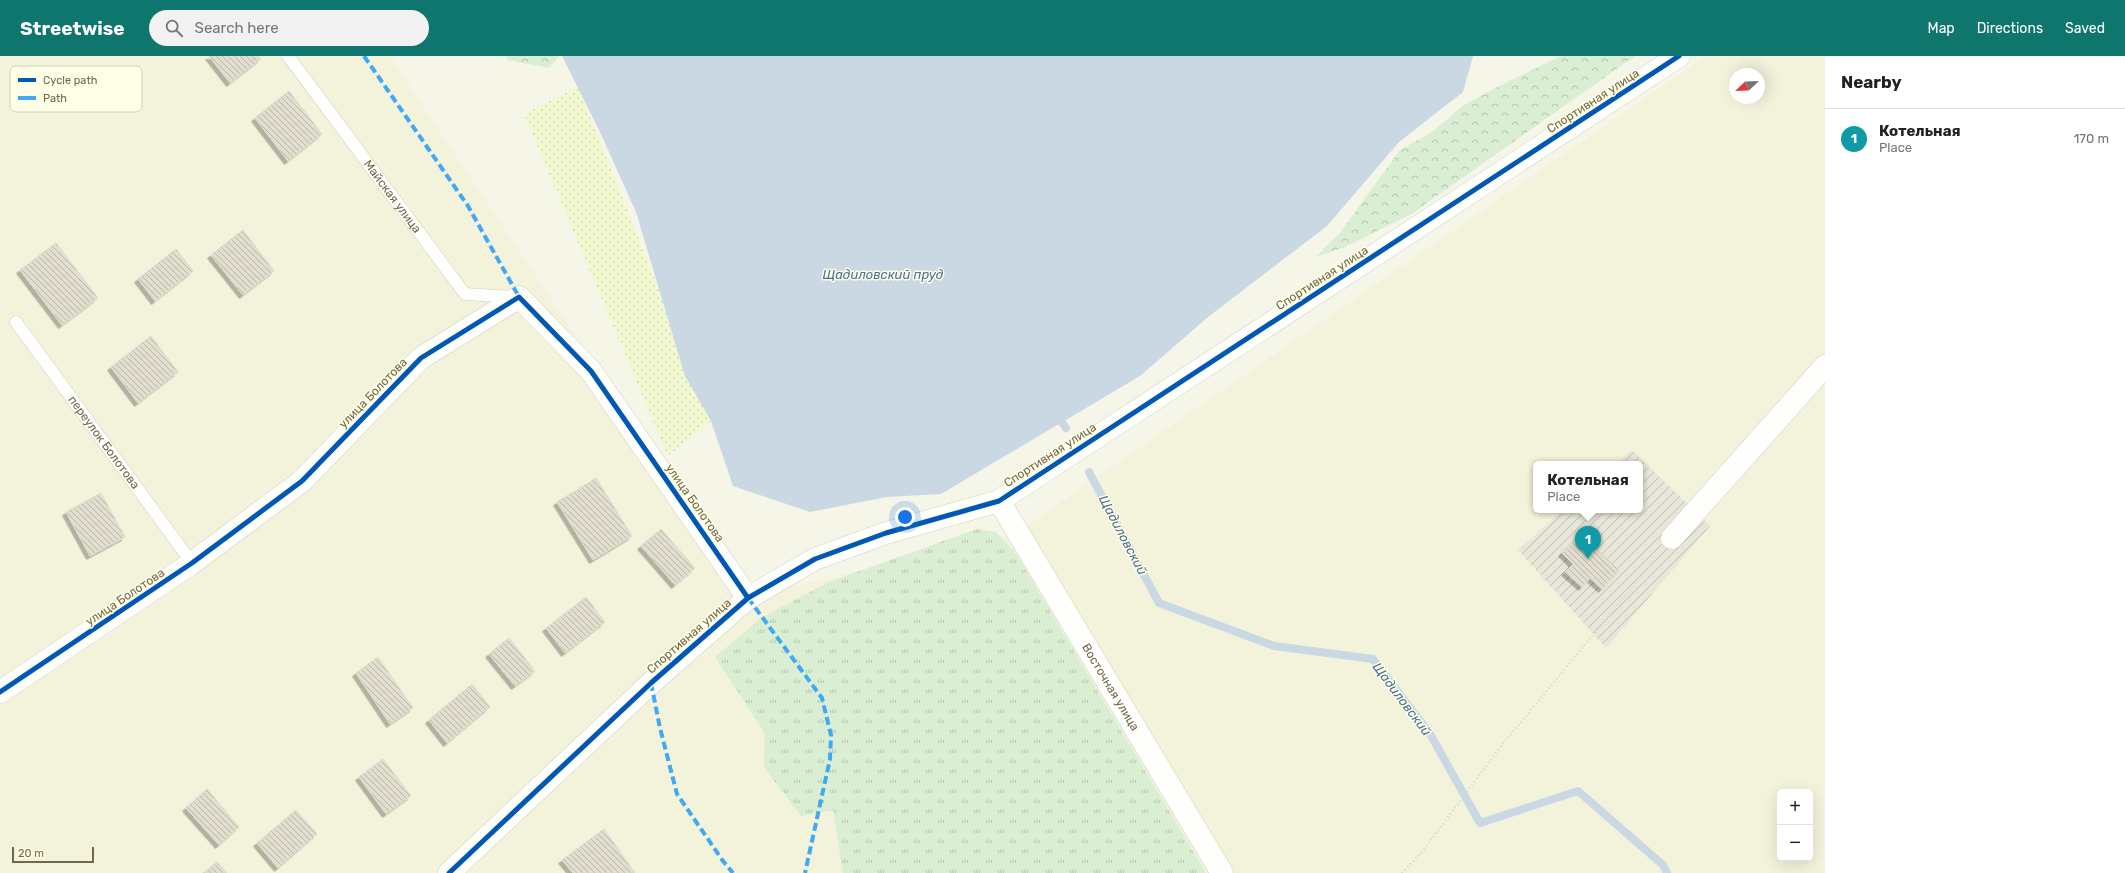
<!DOCTYPE html>
<meta charset="utf-8">
<style>
body{margin:0;font-family:Rubik,sans-serif;background:#f2f2f2;color:#202124}
.controls{position:absolute;right:12px;bottom:12px;display:grid;overflow:hidden;border-radius:6px;box-shadow:0 4px 16px #0002}
.controls button{width:36px;height:36px;display:grid;place-items:center;padding:0;border:0;border-bottom:1px solid #e0e0e0;background:#fff;color:#202124;font:20px sans-serif}
.compass{position:absolute;left:1729px;top:12px;width:36px;height:36px;border-radius:50%;background:#fff;box-shadow:0 4px 16px #0002;rotate:247deg}
.scale{position:absolute;left:12px;bottom:10px;width:82px;box-sizing:border-box;padding-left:4px;border:2px solid #716749;border-top:0;font-size:11px;line-height:14px;white-space:nowrap;color:#716749;-webkit-text-stroke:3px #fefee7;paint-order:stroke}
.you{position:absolute;left:905px;top:461px;width:14px;height:14px;margin:-10px;border:3px solid #fff;border-radius:50%;background:#1a73e8;box-shadow:0 0 0 6px #1a73e833}
.badge{display:grid;place-items:center;width:26px;height:26px;border-radius:50%;background:#0f766e;color:#fff;font-size:13px;font-weight:700}
.pin{position:absolute;translate:-50% -33px;filter:drop-shadow(0 1px 2px #0008)}
.pin::after{content:'';position:absolute;top:21px;width:14px;height:12px;background:inherit;clip-path:polygon(0 0,100% 0,50% 100%)}
.popup{position:absolute;left:1533px;top:405px;width:110px;height:52px;box-sizing:border-box;display:grid;place-content:center;border-radius:6px;background:#fff;filter:drop-shadow(0 1px 3px #0005);font-size:13px;white-space:nowrap;color:#757577}
.popup b{font-size:15px;color:#202124}
.popup::after{content:'';position:absolute;left:50%;top:100%;margin-left:-8px;border:8px solid transparent;border-top-color:#fff}
.list{margin:0;padding:0;list-style:none}
h2{display:flex;justify-content:space-between;align-items:center;height:52px;margin:0;padding:0 16px;font-size:17px}
h2 small{font-size:13px;font-weight:400;color:#757577}
.list li{display:grid;grid-template-columns:26px 1fr auto;gap:12px;align-items:center;box-sizing:border-box;height:60px;padding:0 16px;border-top:1px solid #e0e0e0}
.list b{display:block;font-size:15px;white-space:nowrap}
.list p{margin:0;font-size:13px;white-space:nowrap;color:#757577}
.list em{font-size:13px;font-style:normal;color:#757577}
.icon{flex:none;width:22px;height:22px;fill:none;stroke:currentColor;stroke-width:2;stroke-linecap:round;stroke-linejoin:round}
.map{position:relative;flex:none;width:1825px;height:817px;overflow:hidden}
header{display:flex;align-items:center;gap:24px;box-sizing:border-box;height:56px;padding:0 20px;background:#0f766e;color:#fff}
header strong{font-size:19px}
nav{display:flex;gap:22px;margin-inline-start:auto;font-size:14px}
.search{width:280px;height:36px;background:#f2f2f2;display:flex;align-items:center;gap:10px;box-sizing:border-box;padding:0 14px;border-radius:22px;color:#757577;font-size:15px}
main{display:flex}
aside{flex:1;background:#fff}
.map>svg:first-child{display:block}
</style>
<header>
<strong>Streetwise</strong>
<div class="search"><svg class="icon" aria-label="search" viewBox="0 0 24 24"><circle cx="10" cy="10" r="6"/><path d="M15 15l6 6"/></svg>Search here</div>
<nav><a>Map</a><a>Directions</a><a>Saved</a></nav>
</header>
<main>
<div class="map">
<svg width="1825" height="817" viewBox="0 0 1825 817">
<defs>
<pattern id="industrial-furrows" width="10" height="10" patternUnits="userSpaceOnUse"><rect width="10" height="10" fill="#e7e6d9"/><path d="M-1 1l2-2M0 10L10 0M9 11l2-2" fill="none" stroke="#c0beb2"/></pattern>
<pattern id="grass-tufts" width="24" height="20" patternUnits="userSpaceOnUse"><rect width="24" height="20" fill="#d9eed3"/><path d="M3 7l-1-3M5 7V3M7 7l1-3M15 17l-1-3M17 17v-4M19 17l1-3" fill="none" stroke="#b4c5ad"/></pattern>
<pattern id="forest-crowns" width="20" height="18" patternUnits="userSpaceOnUse"><rect width="20" height="18" fill="#d9eed3"/><path d="M2 6a3 3 0 1 1 6 0M12 15a3 3 0 1 1 6 0" fill="none" stroke="#b4c5ad"/></pattern>
<pattern id="sand-dots" width="8" height="8" patternUnits="userSpaceOnUse"><rect width="8" height="8" fill="#f2f8d0"/><path d="M2 2h.1M6 6h.1" fill="none" stroke="#d3d7b4" stroke-width="1.8" stroke-linecap="round"/></pattern>
<pattern id="building-back-hatch" width="6" height="6" patternUnits="userSpaceOnUse"><rect width="6" height="6" fill="#e1decf"/><path d="M-1 5l2 2M0 0l6 6M5-1l2 2" fill="none" stroke="#bbb8aa"/></pattern>
<filter id="shadow"><feDropShadow dx="-3.5" dy="3.5" stdDeviation="0" flood-color="#0004"/></filter>
</defs>
<rect width="100%" height="100%" fill="#f5f5e8"/>
<path fill="#f3f2db" fill-rule="evenodd" d="M 0,0 L 390,0 L 749,542 L 1018,476 L 1703,2 L 1702,0 L 1825,0 L 1825,817 L 0,817 ZM 1735,18 L 1759,18 L 1759,42 L 1735,42 ZM 1536,408 L 1640,408 L 1640,454 L 1536,454 ZM 1780,736 L 1810,736 L 1810,802 L 1780,802 Z"/>
<path fill="url(#industrial-furrows)" d="M 1632,394 L 1710,470 L 1606,592 L 1518,494 L 1563,454 L 1640,454 L 1640,408 L 1616,408 Z"/>
<path fill="url(#grass-tufts)" d="M 977,473 L 996,476 L 1015,496 L 1206,817 L 843,817 L 833,754 L 801,760 L 764,711 L 765,677 L 715,601 L 761,562 L 829,526 Z"/>
<g fill="url(#forest-crowns)">
<path d="M 506,0 L 559,0 L 549,12 L 508,4 Z"/>
<path d="M 1561,0 L 1635,0 L 1410,159 L 1343,192 L 1315,201 L 1340,177 L 1400,94 L 1432,76 L 1464,49 L 1501,29 Z"/>
</g>
<path fill="url(#sand-dots)" d="M 578,31 L 711,365 L 668,400 L 524,58 Z"/>
<path fill="#cad8e4" d="M 562,0 L 1473,0 L 1463,36 L 1399,86 L 1327,170 L 1208,261 L 1140,320 L 941,438 L 887,441 L 810,456 L 733,430 L 711,365 L 685,320 L 636,156 L 600,76 Z"/>
<g fill="none" stroke-linecap="round" stroke-linejoin="round">
<g stroke="#cad8e4" stroke-width="8">
<path d="M 1062,366 L 1066,372"/>
<path d="M 1089,416 L 1159,547 L 1274,590 L 1373,603 L 1430,678 L 1480,767 L 1578,735 L 1663,809 L 1667,817"/>
</g>
</g>
<g fill="url(#building-back-hatch)" stroke="#dddbca" filter="url(#shadow)">
<path d="M 209,0 L 258,0 L 261,3 L 230,27 Z"/>
<path d="M 289,35 L 322,78 L 288,105 L 255,62 Z"/>
<path d="M 243,174 L 274,215 L 243,239 L 211,199 Z"/>
<path d="M 56,187 L 98,242 L 62,269 L 20,214 Z"/>
<path d="M 176,193 L 193,215 L 155,245 L 138,223 Z"/>
<path d="M 151,280 L 178,316 L 138,347 L 111,311 Z"/>
<path d="M 596,422 L 632,480 L 593,504 L 557,446 Z"/>
<path d="M 101,437 L 125,481 L 90,500 L 66,456 Z"/>
<path d="M 661,473 L 695,512 L 675,529 L 641,490 Z"/>
<path d="M 1581,478 L 1619,514 L 1602,533 L 1590,522 L 1582,531 L 1565,516 L 1573,508 L 1562,497 Z"/>
<path d="M 586,541 L 605,566 L 565,597 L 546,572 Z"/>
<path d="M 509,582 L 535,615 L 515,630 L 489,598 Z"/>
<path d="M 378,601 L 413,652 L 390,668 L 356,617 Z"/>
<path d="M 472,628 L 490,651 L 447,687 L 429,664 Z"/>
<path d="M 383,703 L 411,740 L 386,758 L 359,721 Z"/>
<path d="M 207,733 L 239,771 L 219,789 L 186,752 Z"/>
<path d="M 296,754 L 317,778 L 278,812 L 257,787 Z"/>
<path d="M 604,773 L 635,817 L 573,817 L 562,804 Z"/>
<path d="M 217,806 L 227,817 L 203,817 Z"/>
</g>
<g fill="none" stroke-linecap="round" stroke-linejoin="round">
<defs>
<g id="lane">
<path id="s1" d="M 288,0 L 465,238 L 516,241"/>
<path id="s2" d="M 16,266 L 192,507"/>
</g>
<g id="street">
<path id="s3" d="M 999,445 L 1222,817"/>
<path d="M 1672,482 L 1825,310"/>
<path d="M 0,636 L 192,507 L 302,425 L 421,302 L 519,241 L 591,315 L 748,542"/>
</g>
<path id="secondary" d="M 449,817 L 651,627 L 748,542 L 815,503 L 886,477 L 999,445 L 1679,0"/>
</defs>
<use href="#lane" stroke="#d2d0c3" stroke-width="13"/>
<use href="#street" stroke="#d2d0c3" stroke-width="23"/>
<use href="#secondary" stroke="#d3d2c5" stroke-width="23"/>
<path stroke="#d9d5cc" stroke-width="2.5" stroke-dasharray="1 3" stroke-linecap="butt" d="M 1402,817 L 1423,795 L 1498,694 L 1657,501"/>
<use href="#lane" stroke="#fefefc" stroke-width="12"/>
<use href="#street" stroke="#fefefc" stroke-width="22"/>
<use href="#secondary" stroke="#fefefc" stroke-width="22"/>
<g stroke="#3fa9f5" stroke-width="4" stroke-dasharray="8 4" stroke-linecap="butt">
<path d="M 364,0 L 468,150 L 519,241"/>
<path d="M 748,542 L 822,642 L 831,679 L 830,703 L 805,817"/>
<path d="M 651,627 L 660,672 L 677,738 L 723,805 L 733,817"/>
</g>
<defs>
<g id="cycleway">
<path d="M 0,636 L 192,507 L 302,425 L 421,302 L 519,241 L 591,315 L 748,542"/>
<path d="M 449,817 L 651,627 L 748,542 L 815,503 L 886,477 L 999,445 L 1679,0"/>
</g>
</defs>
<use href="#cycleway" stroke="#fefee7" stroke-width="8"/>
<use href="#cycleway" stroke="#0057b8" stroke-width="5"/>
</g>
<g text-anchor="middle" dominant-baseline="central" stroke-width="3" stroke-linejoin="round" paint-order="stroke">
<g font-size="12" fill="#716749" stroke="#fefee7">
<text transform="translate(1593 45) rotate(-33)">Спортивная улица</text>
<text stroke="none"><textPath href="#s1" startOffset="175">Майская улица</textPath></text>
<text transform="translate(1322 222) rotate(-33)">Спортивная улица</text>
<text transform="translate(373 337) rotate(-46)">улица Болотова</text>
<text stroke="none"><textPath href="#s2" startOffset="149">переулок Болотова</textPath></text>
<text transform="translate(1050 399) rotate(-33)">Спортивная улица</text>
<text transform="translate(695 447) rotate(55)">улица Болотова</text>
<text transform="translate(125 541) rotate(-34)">улица Болотова</text>
<text transform="translate(689 580) rotate(-41)">Спортивная улица</text>
<text stroke="none"><textPath href="#s3" startOffset="217">Восточная улица</textPath></text>
</g>
<g font-size="13" font-style="italic" fill="#4d6f99" stroke="#fefee7">
<text x="883" y="218">Щадиловский пруд</text>
<text transform="translate(1123 479) rotate(62)">Щадиловский</text>
<text transform="translate(1402 643) rotate(53)">Щадиловский</text>
</g>
</g>
<rect x="10" y="10" width="132" height="46" rx="6" fill="#fefee7" stroke="#d4d1b8" stroke-width="1"/>
<rect x="18" y="22" width="18" height="4" fill="#0057b8"/>
<rect x="18" y="40" width="18" height="4" fill="#3fa9f5"/>
<g font-size="11" fill="#716749">
<text x="43" y="28">Cycle path</text>
<text x="43" y="46">Path</text>
</g>
</svg>
<div class="controls">
<button>+</button>
<button>−</button>
</div>
<svg class="compass" viewBox="-18 -18 36 36"><path d="M0-13l5 13h-10z" fill="#e53935"/><path d="M0 13l5-13h-10z" fill="#757577"/></svg>
<div class="scale">20 m</div>
<div class="you"></div>
<div class="pin badge" style="left:1588px;top:503px;background:#0f9aa8">1</div>
<div class="popup"><b>Котельная</b>Place</div>
</div>
<aside>
<h2>Nearby<small></small></h2>
<ul class="list">
<li><span class="badge" style="background:#0f9aa8">1</span><div><b>Котельная</b><p>Place</p></div><em>170 m</em></li>
</ul>
</aside>
</main>
